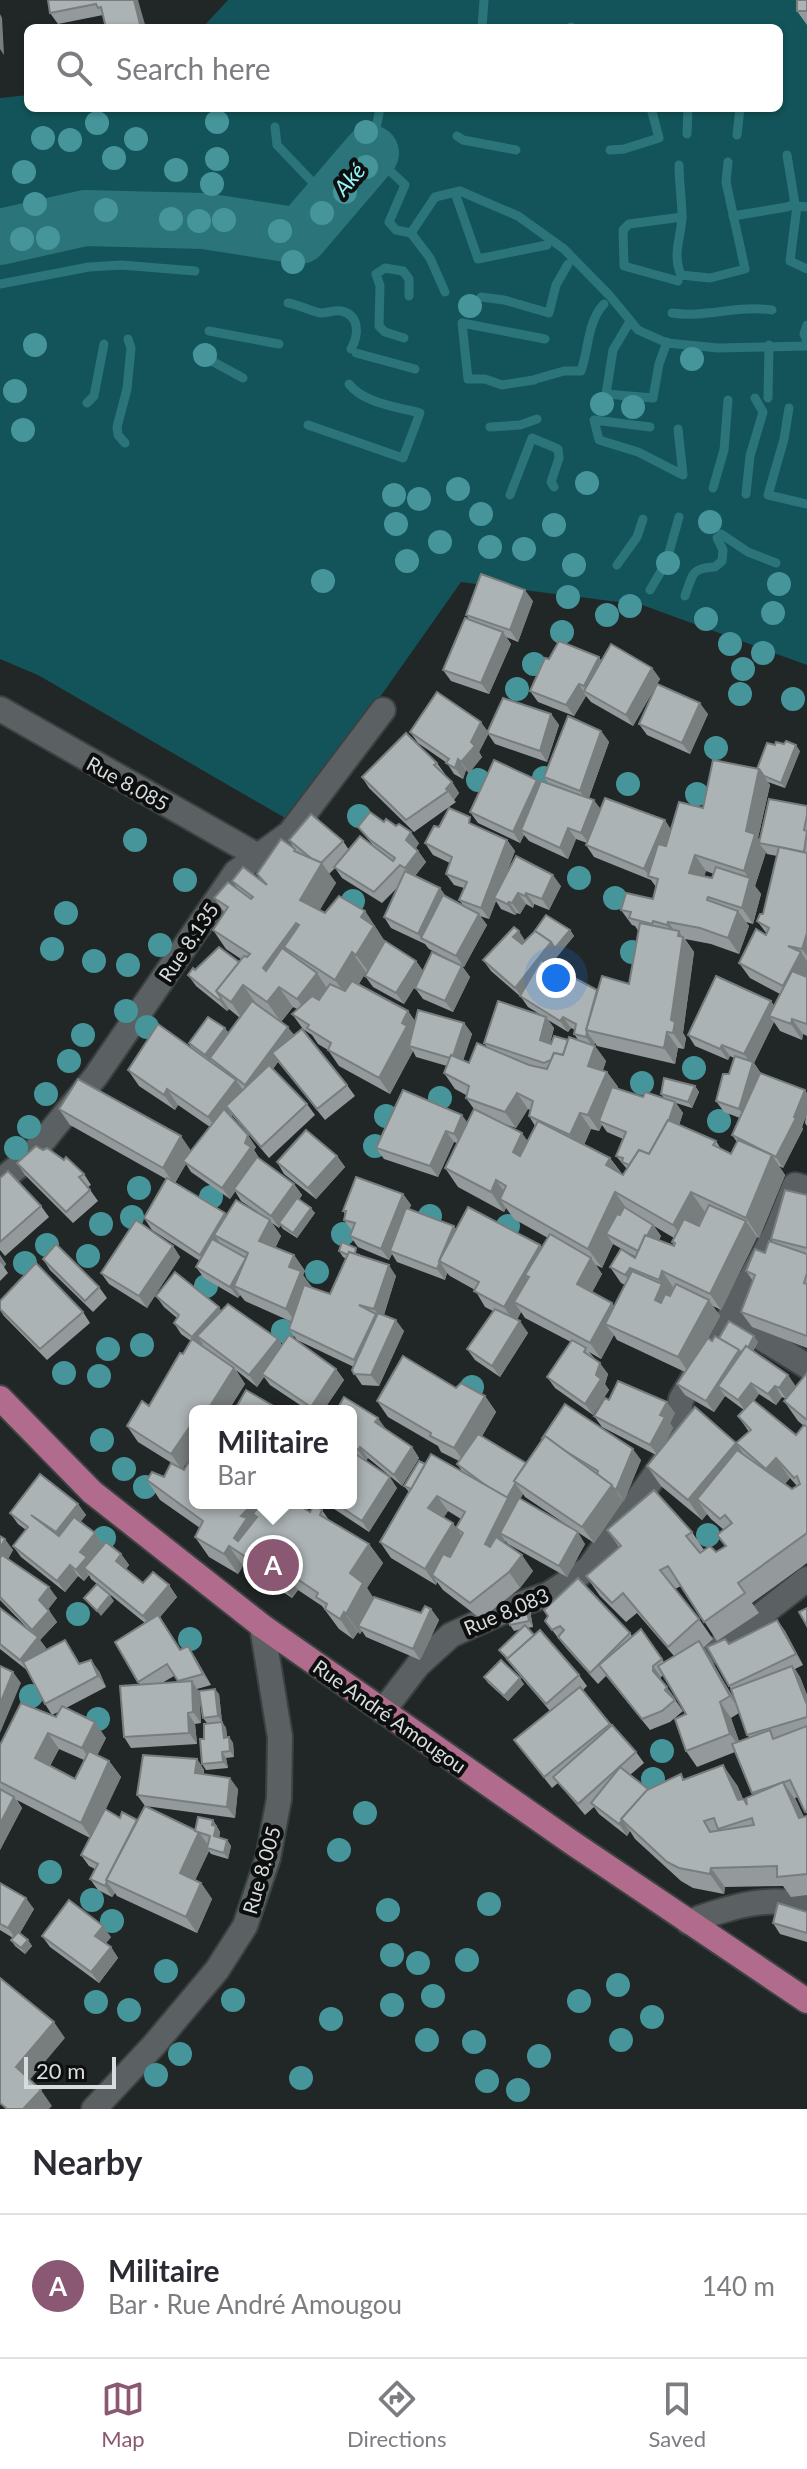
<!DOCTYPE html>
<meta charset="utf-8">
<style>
body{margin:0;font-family:Lato,sans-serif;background:#f7f7f7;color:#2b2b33}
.scale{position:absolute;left:24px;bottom:20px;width:92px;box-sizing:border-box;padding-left:8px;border:4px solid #d8dcdc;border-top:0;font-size:22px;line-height:28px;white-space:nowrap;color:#d8dcdc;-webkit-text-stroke:6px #0d0f0f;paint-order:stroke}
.you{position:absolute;left:556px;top:978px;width:28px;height:28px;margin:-20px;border:6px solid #fff;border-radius:50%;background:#1a73e8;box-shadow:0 0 0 12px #1a73e833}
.badge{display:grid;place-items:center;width:52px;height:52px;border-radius:50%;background:#8a5872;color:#fff;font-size:26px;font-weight:700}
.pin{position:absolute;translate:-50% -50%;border:4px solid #fff;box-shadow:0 2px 8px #0006}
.popup{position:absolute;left:189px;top:1405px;width:168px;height:104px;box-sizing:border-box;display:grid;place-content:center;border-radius:12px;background:#fff;filter:drop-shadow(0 2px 6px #0005);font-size:26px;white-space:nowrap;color:#7c7c81}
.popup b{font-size:30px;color:#2b2b33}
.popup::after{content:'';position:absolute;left:50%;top:100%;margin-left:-16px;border:16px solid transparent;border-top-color:#fff}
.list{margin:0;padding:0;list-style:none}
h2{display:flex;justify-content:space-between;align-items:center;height:104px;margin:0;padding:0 32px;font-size:34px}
h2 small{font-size:26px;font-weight:400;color:#7c7c81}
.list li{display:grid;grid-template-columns:52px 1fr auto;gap:24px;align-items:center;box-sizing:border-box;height:144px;padding:0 32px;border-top:2px solid #e1e1e2}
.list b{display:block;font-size:30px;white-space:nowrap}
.list p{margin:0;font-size:26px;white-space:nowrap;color:#7c7c81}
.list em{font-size:26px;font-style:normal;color:#7c7c81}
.icon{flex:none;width:44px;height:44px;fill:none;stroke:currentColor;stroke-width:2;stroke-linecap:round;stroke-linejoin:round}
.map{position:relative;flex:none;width:807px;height:2109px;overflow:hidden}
.search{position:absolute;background:#fff;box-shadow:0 2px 6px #0004;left:24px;right:24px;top:24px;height:88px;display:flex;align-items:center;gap:20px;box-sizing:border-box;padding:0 28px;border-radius:12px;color:#7c7c81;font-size:30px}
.sheet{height:248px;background:#fff}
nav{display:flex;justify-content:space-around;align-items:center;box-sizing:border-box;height:112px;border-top:2px solid #e1e1e2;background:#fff;font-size:22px;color:#7c7c81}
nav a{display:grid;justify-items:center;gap:4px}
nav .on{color:#8a5872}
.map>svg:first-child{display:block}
</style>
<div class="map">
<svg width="807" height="2109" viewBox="0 0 807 2109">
<rect width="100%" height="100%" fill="#212727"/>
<path fill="#125459" d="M 228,0 L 807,0 L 807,665 L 642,605 L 461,582 L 292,822 L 38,675 L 0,659 L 0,98 L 28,95 L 28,108 L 779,108 L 779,28 L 202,28 Z"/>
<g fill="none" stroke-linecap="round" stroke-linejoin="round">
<g stroke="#2b757a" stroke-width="9">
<path d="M 571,27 L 572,28"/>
<path d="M 482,28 L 484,0"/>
<path d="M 380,108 L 371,153 L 405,185 L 389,222 L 396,230 L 411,233 L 435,197 L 460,191 L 518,216 L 564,249 L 610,296 L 638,330 L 667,343 L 718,348 L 807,346"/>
<path d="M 275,127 L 277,145 L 320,190"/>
<path d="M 687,134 L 688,108"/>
<path d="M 737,135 L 740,108"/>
<path d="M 457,136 L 463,140 L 516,150"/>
<path d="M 610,150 L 624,149 L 659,138 L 651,108"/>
<path d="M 679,165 C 679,182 682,200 682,217 C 681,238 672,254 681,275 L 710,278 L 745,269 L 726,182 L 728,162"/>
<path d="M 455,193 L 478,259 L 547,245"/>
<path d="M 807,207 L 797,206 L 790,261 L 807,269"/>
<path d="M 733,216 L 787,207 L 795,204 L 787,155"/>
<path d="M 411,233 L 430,258 L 445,292"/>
<path d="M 678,281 L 624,266 L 623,230 L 629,224 L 682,217"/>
<path d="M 0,284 L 89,267 L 121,265 L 195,271"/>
<path d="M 481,297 L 504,300 L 549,313 L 556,285 L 568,264"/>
<path d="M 288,303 C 300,305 310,311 321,313 C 327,313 334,310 341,311 C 360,315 359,335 351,349"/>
<path d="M 672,313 C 705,318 738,305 772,310"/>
<path d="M 629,323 L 613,350 L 606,394 L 653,398 L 659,364 L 667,342"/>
<path d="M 807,325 L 804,334 L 807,341"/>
<path d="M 209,331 L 279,344"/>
<path d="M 404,338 L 385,332 L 379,326 L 380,286 L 376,274 L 385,268 L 403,271 L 409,279 L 409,296"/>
<path d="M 197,353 L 243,378"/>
<path d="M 356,353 L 415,369"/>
<path d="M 536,379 L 564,371 L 581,371 C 589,349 587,322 604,304"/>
<path d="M 534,380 L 502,385 L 485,379 L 468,379 L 462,323 L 545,339"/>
<path d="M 768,398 L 769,345"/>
<path d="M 87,403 L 94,396 L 104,344"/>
<path d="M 789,408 L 784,439 L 768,495 L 807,504"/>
<path d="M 308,425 L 403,458 L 420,413 C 398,407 363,403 349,384"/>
<path d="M 490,427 L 520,425 L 537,419"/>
<path d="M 650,427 L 594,420 L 599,440 L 638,452 L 683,475 L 678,429"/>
<path d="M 125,443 L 118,435 L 117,427 L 127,389 L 131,348 L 128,339"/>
<path d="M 713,488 L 724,450 L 728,400"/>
<path d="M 746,494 L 750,456 L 763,412 L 755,398"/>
<path d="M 510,495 L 532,438 L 558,449 L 559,458 L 551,482 L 554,487"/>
<path d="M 721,534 L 748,552 L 776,563"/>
<path d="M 617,565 L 637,537 L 643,519"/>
<path d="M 650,590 L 666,563 L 679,517"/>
<path d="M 685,596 C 693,574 691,568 715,567 L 722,561 L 723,550 L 717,538"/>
</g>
<path stroke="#2b757a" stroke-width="56" d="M 0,237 L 85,218 L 204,221 L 300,236 L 371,153"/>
<defs>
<g id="minor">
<path d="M 0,709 L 258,856"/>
<path d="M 0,1181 L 30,1157 L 96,1076 L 236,872 L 290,833 L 383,710"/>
<path d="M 729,1318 L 807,1366"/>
<path d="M 715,1651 L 807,1579"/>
<path d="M 383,1711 L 418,1665 L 451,1635 L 520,1604 L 549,1594 L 589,1568 L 674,1448 L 681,1399 L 729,1318 L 776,1232 L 795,1185 L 807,1188"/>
<path d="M 688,1922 C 727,1908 765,1895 807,1905"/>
<path d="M 94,2109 L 154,2045 L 217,1970 L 245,1926 L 268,1858 L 279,1799 L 280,1737 L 262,1626"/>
</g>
<path id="major" d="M 0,1398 L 92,1492 L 262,1626 L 571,1842 L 807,2001"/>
</defs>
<use href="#minor" stroke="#3c4141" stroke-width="28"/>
<use href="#major" stroke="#3c4141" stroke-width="28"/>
<use href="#minor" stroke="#5b6162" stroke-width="24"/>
<use href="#major" stroke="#b16b8c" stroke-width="24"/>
</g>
<g fill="#45959a">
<circle cx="217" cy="122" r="12"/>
<circle cx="97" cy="123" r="12"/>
<circle cx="366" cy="132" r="12"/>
<circle cx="43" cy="138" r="12"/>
<circle cx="136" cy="139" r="12"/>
<circle cx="70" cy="140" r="12"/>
<circle cx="114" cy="158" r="12"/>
<circle cx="217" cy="159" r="12"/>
<circle cx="366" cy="167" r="12"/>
<circle cx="176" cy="170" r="12"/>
<circle cx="24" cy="172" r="12"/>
<circle cx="212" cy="184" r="12"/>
<circle cx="345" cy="192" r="12"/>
<circle cx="35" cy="204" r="12"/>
<circle cx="106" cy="210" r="12"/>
<circle cx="322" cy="213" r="12"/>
<circle cx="171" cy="219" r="12"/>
<circle cx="224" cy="220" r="12"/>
<circle cx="199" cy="221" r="12"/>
<circle cx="280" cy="231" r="12"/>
<circle cx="48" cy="238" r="12"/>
<circle cx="22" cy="239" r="12"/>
<circle cx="293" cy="262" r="12"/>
<circle cx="470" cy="306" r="12"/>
<circle cx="35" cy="345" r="12"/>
<circle cx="205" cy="355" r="12"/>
<circle cx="692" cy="359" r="12"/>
<circle cx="15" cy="391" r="12"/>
<circle cx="602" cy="404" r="12"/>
<circle cx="633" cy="407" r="12"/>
<circle cx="23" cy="430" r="12"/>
<circle cx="587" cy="483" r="12"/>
<circle cx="458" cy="489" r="12"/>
<circle cx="394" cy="495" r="12"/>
<circle cx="419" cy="499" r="12"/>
<circle cx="481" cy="514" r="12"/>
<circle cx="710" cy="522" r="12"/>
<circle cx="396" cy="524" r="12"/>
<circle cx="554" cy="525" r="12"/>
<circle cx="440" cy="542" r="12"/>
<circle cx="490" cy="547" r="12"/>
<circle cx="524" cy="549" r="12"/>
<circle cx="407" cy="561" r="12"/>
<circle cx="668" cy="563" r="12"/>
<circle cx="574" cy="565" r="12"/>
<circle cx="323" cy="581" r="12"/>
<circle cx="779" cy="584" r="12"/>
<circle cx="568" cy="597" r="12"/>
<circle cx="630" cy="606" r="12"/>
<circle cx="773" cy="613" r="12"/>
<circle cx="607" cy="615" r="12"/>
<circle cx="706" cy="619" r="12"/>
<circle cx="562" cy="632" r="12"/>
<circle cx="730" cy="644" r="12"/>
<circle cx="763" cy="653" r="12"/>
<circle cx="534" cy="664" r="12"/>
<circle cx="743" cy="669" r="12"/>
<circle cx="517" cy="689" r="12"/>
<circle cx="740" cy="694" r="12"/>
<circle cx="793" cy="699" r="12"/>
<circle cx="716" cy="748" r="12"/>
<circle cx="544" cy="778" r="12"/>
<circle cx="478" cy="780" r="12"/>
<circle cx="628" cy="784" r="12"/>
<circle cx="697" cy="794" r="12"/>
<circle cx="359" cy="816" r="12"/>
<circle cx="135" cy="840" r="12"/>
<circle cx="579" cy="878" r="12"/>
<circle cx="185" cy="880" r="12"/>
<circle cx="615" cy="898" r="12"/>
<circle cx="353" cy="901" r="12"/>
<circle cx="66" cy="913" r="12"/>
<circle cx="160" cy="945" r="12"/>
<circle cx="52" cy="949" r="12"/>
<circle cx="632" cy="952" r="12"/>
<circle cx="94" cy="961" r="12"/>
<circle cx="128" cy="965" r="12"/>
<circle cx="126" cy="1011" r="12"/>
<circle cx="147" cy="1027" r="12"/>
<circle cx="83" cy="1035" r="12"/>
<circle cx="69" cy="1061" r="12"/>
<circle cx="694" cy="1068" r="12"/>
<circle cx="642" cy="1083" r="12"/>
<circle cx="46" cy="1094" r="12"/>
<circle cx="440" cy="1098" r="12"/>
<circle cx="386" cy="1116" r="12"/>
<circle cx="719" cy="1121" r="12"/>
<circle cx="29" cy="1127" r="12"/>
<circle cx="375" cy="1146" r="12"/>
<circle cx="16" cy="1148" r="12"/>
<circle cx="139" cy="1188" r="12"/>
<circle cx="211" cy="1197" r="12"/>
<circle cx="430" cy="1216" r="12"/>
<circle cx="132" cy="1217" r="12"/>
<circle cx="101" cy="1224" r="12"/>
<circle cx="508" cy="1226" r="12"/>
<circle cx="343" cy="1234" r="12"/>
<circle cx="47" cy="1245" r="12"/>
<circle cx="88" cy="1256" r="12"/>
<circle cx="25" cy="1263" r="12"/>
<circle cx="317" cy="1272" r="12"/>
<circle cx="206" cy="1286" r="12"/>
<circle cx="283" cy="1331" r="12"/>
<circle cx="142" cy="1345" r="12"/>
<circle cx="108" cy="1349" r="12"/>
<circle cx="64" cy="1373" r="12"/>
<circle cx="99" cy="1376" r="12"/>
<circle cx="472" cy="1387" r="12"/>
<circle cx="102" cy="1440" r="12"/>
<circle cx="124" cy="1469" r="12"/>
<circle cx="145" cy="1487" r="12"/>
<circle cx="708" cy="1535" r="12"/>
<circle cx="104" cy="1538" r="12"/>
<circle cx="78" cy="1614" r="12"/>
<circle cx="190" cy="1639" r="12"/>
<circle cx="31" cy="1696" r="12"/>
<circle cx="98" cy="1719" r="12"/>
<circle cx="662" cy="1751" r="12"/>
<circle cx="653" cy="1779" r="12"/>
<circle cx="365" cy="1813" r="12"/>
<circle cx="339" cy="1850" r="12"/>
<circle cx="50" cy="1872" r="12"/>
<circle cx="92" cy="1900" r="12"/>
<circle cx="489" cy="1904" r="12"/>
<circle cx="388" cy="1910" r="12"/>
<circle cx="112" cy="1921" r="12"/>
<circle cx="392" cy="1955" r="12"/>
<circle cx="467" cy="1960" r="12"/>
<circle cx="418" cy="1963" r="12"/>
<circle cx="166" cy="1971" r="12"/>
<circle cx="618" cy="1985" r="12"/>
<circle cx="433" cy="1996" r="12"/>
<circle cx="233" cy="2000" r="12"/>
<circle cx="579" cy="2001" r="12"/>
<circle cx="96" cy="2002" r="12"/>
<circle cx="392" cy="2005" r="12"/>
<circle cx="129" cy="2010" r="12"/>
<circle cx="652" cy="2017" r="12"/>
<circle cx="331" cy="2019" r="12"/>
<circle cx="427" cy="2040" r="12"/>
<circle cx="621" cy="2040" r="12"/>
<circle cx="474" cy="2042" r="12"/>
<circle cx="180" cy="2054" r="12"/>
<circle cx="539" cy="2056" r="12"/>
<circle cx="156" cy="2075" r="12"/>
<circle cx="301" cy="2078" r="12"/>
<circle cx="487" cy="2081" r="12"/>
<circle cx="518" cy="2090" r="12"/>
</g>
<g fill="#949a9b" fill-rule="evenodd">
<path d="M 48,0 L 138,0 L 103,15 L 58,24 L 50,13 Z"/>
<path d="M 807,0 L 807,25 L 797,11 Z"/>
<path d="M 533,601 L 518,642 L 506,637 L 511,644 L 489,694 L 451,681 L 443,670 L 469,619 L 466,615 Z"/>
<path d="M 599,657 L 601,661 L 652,668 L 660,679 L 657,684 L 708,714 L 690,754 L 647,735 L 639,724 L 656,686 L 633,726 L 591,702 L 586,696 L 574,716 L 538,702 L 530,691 L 549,659 Z"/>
<path d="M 551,714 L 559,725 L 547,762 L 495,744 L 488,734 L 479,752 L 482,757 L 469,773 L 466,770 L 463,779 L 454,774 L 447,763 L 418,743 L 410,732 L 488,732 Z"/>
<path d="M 601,731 L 609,742 L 589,798 L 601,809 L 671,829 L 703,808 L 757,769 L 800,751 L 785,788 L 768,782 L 770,785 L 758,838 L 760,840 L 807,806 L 807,1036 L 803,1034 L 802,1040 L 780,1031 L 774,1022 L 754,1063 L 761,1074 L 807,1093 L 807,1126 L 805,1123 L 806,1116 L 802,1127 L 803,1129 L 783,1168 L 779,1166 L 785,1175 L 759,1238 L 757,1237 L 721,1310 L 713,1306 L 720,1316 L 708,1338 L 712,1341 L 719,1338 L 758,1342 L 753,1351 L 788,1375 L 796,1387 L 807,1373 L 807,1563 L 752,1603 L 759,1613 L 717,1641 L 681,1586 L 675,1589 L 699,1619 L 713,1639 L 703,1648 L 735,1700 L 731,1689 L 707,1647 L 729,1644 L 777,1620 L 785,1631 L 803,1665 L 795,1669 L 800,1677 L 807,1695 L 807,1814 L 798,1797 L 795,1798 L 804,1817 L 807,1816 L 807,1895 L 791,1897 L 783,1886 L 725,1887 L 724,1894 L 693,1888 L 681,1881 L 635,1839 L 630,1831 L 627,1836 L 599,1814 L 594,1807 L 585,1815 L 558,1783 L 552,1788 L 514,1740 L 550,1711 L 515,1670 L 499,1650 L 521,1629 L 514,1631 L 510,1625 L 530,1611 L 533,1627 L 527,1628 L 579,1675 L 587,1686 L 583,1690 L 612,1725 L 636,1752 L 644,1763 L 630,1775 L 648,1790 L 681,1774 L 684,1779 L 737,1785 L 743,1799 L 746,1802 L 753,1795 L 735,1752 L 697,1767 L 686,1751 L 686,1714 L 663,1675 L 661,1677 L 661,1680 L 683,1711 L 670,1722 L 650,1730 L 606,1676 L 598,1684 L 566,1648 L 545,1621 L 630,1633 L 632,1636 L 641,1629 L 664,1662 L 674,1656 L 637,1613 L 626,1622 L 600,1596 L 586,1576 L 619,1547 L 607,1530 L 692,1532 L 704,1550 L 716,1552 L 725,1546 L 724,1530 L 711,1519 L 707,1514 L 702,1520 L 661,1486 L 647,1466 L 656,1455 L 602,1427 L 594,1416 L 609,1400 L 675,1413 L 670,1423 L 673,1428 L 663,1446 L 736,1443 L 749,1432 L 738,1416 L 744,1410 L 725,1396 L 714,1412 L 685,1395 L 677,1384 L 685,1372 L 617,1340 L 614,1335 L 601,1359 L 589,1352 L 608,1374 L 605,1384 L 609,1390 L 593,1415 L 555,1388 L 547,1377 L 571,1342 L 525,1318 L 521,1312 L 517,1320 L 528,1333 L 500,1377 L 475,1360 L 467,1349 L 493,1311 L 485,1307 L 475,1290 L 450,1276 L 447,1273 L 445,1280 L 397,1262 L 392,1254 L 389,1260 L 358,1247 L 350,1236 L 352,1231 L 344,1220 L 345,1214 L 343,1211 L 403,1194 L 411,1205 L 409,1209 L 454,1226 L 456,1229 L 540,1245 L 542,1247 L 548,1238 L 514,1219 L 506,1208 L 504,1212 L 458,1187 L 445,1168 L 457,1143 L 454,1142 L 438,1177 L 384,1159 L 376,1148 L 467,1122 L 474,1109 L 466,1098 L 466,1095 L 455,1089 L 444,1073 L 447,1066 L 416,1057 L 413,1051 L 390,1094 L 339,1066 L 328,1050 L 318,1044 L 312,1035 L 303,1029 L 292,1014 L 297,1009 L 293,1007 L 281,1022 L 347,1085 L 355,1096 L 325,1120 L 278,1062 L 273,1069 L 307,1104 L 315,1115 L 269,1158 L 232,1115 L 231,1117 L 256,1147 L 254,1150 L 259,1158 L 294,1184 L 302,1195 L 299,1200 L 315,1213 L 297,1238 L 283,1229 L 280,1225 L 279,1228 L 272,1223 L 281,1236 L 275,1248 L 294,1255 L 305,1271 L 303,1275 L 312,1288 L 330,1294 L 346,1259 L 343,1257 L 339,1251 L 360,1254 L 360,1256 L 396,1276 L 384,1315 L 404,1331 L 379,1386 L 362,1385 L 352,1370 L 354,1367 L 297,1340 L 289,1329 L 292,1322 L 245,1301 L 240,1295 L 238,1298 L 204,1278 L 196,1267 L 200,1261 L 152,1230 L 144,1218 L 166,1179 L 70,1125 L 59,1109 L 191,1151 L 210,1127 L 178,1105 L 175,1110 L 139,1086 L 128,1070 L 192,1049 L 189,1043 L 229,1033 L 240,1018 L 229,1009 L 227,1011 L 196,986 L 188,975 L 195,970 L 239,962 L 241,959 L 226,949 L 213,930 L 224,912 L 214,898 L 238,889 L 232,881 L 263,882 L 257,874 L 294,848 L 289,840 L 343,841 L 349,850 L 372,844 L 358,827 L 419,843 L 416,848 L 426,862 L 415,876 L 446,896 L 464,906 L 459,900 L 464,888 L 454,885 L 446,874 L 450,863 L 433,855 L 425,843 L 439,827 L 476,826 L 507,840 L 515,851 L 507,872 L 561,886 L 549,910 L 534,904 L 533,908 L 526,904 L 520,914 L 517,913 L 515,915 L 501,909 L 496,901 L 489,919 L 480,916 L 487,925 L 464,967 L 462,966 L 470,977 L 453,1012 L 423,999 L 415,988 L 417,983 L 404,1004 L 373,987 L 365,976 L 366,972 L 359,984 L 408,1011 L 415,1021 L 464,1023 L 472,1034 L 463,1060 L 469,1063 L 487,1047 L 484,1043 L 541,1015 L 528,1007 L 521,997 L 491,971 L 483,960 L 526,941 L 570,930 L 574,936 L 550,964 L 597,990 L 629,984 L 639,932 L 635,926 L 632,925 L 621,910 L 653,899 L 656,887 L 651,880 L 594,857 L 586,845 L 587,843 L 576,839 L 568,859 L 529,841 L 524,835 L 520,843 L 478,823 L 470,812 L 537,780 L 540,784 L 549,784 L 544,777 ZM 766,852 L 767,854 L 777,856 L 763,914 L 757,921 L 767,934 L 739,963 L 750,978 L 780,994 L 774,1005 L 688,1035 L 695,1046 L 728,1060 L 730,1056 L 734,1058 L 729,1074 L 716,1101 L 724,1112 L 740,1118 L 732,1135 L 737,1142 L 731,1154 L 721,1149 L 716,1141 L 679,1125 L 683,1113 L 676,1103 L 692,1108 L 699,1092 L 695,1086 L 661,1094 L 664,1098 L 643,1097 L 618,1089 L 618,1087 L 607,1072 L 603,1070 L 606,1061 L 594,1045 L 595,1043 L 597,1046 L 675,1064 L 678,1048 L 684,1049 L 686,1038 L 683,1033 L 694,952 L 685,939 L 711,944 L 739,954 L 749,926 L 746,922 L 753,924 L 761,894 L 755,886 ZM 335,868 L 342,878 L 382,903 L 397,888 L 384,917 L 391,928 L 425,944 L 429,949 L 456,963 L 423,971 L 416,961 L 385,942 L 365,911 L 325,913 L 319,910 L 336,883 L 329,874 ZM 706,871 L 714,874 L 712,878 L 704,876 ZM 548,1020 L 568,1032 L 571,1028 L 575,1030 L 574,1034 L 579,1041 L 568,1040 L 550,1043 L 554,1028 ZM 528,1109 L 530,1110 L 529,1116 L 535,1126 L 527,1141 L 498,1122 L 516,1128 ZM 602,1125 L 607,1132 L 623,1139 L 616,1156 L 627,1169 L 623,1175 L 610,1158 L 584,1145 L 591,1129 L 599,1131 ZM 186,1164 L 191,1172 L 230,1199 L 235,1191 L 241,1201 L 258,1212 L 226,1216 L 225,1213 L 175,1183 ZM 654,1226 L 674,1238 L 672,1242 L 674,1246 L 659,1240 L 661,1236 ZM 613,1244 L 636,1257 L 610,1267 L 621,1283 L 625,1285 L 614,1306 L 612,1303 L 592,1292 L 602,1274 L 596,1265 L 602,1268 ZM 759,1394 L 776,1405 L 782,1397 L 786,1399 L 784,1401 L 798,1421 L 804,1426 L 796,1435 L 754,1401 ZM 790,1478 L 797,1486 L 792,1489 L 785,1484 ZM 739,1713 L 749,1738 L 739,1741 L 731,1718 Z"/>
<path d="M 437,763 L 445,774 L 444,775 L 452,782 L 459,793 L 454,800 L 456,802 L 414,832 L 369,788 L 362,777 Z"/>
<path d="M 337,1156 L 345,1167 L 316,1199 L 284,1174 L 277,1162 Z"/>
<path d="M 17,1163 L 84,1174 L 91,1185 L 88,1187 L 98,1201 L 73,1223 L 25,1175 Z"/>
<path d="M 0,1178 L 41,1206 L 49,1217 L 5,1256 L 0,1250 Z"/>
<path d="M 807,1195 L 807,1348 L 752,1327 L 741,1312 L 753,1281 L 746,1271 L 765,1253 L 773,1242 L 771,1239 Z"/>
<path d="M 173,1246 L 180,1257 L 147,1308 L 109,1284 L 101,1273 Z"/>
<path d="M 0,1255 L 6,1264 L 4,1267 L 8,1273 L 0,1281 Z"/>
<path d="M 43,1259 L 99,1287 L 107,1298 L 93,1312 L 50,1270 Z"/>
<path d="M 156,1296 L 222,1311 L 278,1339 L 282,1345 L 336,1369 L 344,1380 L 323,1411 L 309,1411 L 270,1385 L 264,1377 L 257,1387 L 236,1370 L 245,1384 L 228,1411 L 195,1411 L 183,1469 L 195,1503 L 310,1512 L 322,1510 L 329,1520 L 369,1544 L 383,1563 L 367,1588 L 373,1598 L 421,1613 L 431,1609 L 439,1620 L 420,1660 L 366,1637 L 362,1631 L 360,1634 L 358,1632 L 353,1639 L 339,1629 L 322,1606 L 298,1590 L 292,1598 L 243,1566 L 238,1574 L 209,1557 L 195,1537 L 200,1528 L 160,1500 L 147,1480 L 164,1477 L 175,1465 L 138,1442 L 127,1426 L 149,1406 L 191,1341 L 181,1334 L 174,1323 L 177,1318 L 164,1307 Z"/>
<path d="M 0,1301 L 83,1312 L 90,1323 L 47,1360 L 4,1316 L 0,1310 Z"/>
<path d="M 456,1388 L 485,1396 L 496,1412 L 482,1436 L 526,1463 L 565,1404 L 641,1460 L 624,1501 L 621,1498 L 623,1501 L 594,1543 L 525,1497 L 523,1494 L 520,1499 L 585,1544 L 567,1577 L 508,1544 L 505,1541 L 504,1543 L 533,1571 L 520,1588 L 481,1619 L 443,1590 L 437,1582 L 436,1585 L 391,1558 L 380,1542 L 409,1492 L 404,1486 L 425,1464 L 463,1473 L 457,1464 L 459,1461 L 441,1452 L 438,1446 L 388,1417 L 377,1401 ZM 448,1511 L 461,1519 L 457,1528 L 444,1517 Z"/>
<path d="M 351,1411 L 386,1429 L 412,1447 L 419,1458 L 402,1486 L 368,1458 L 366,1461 L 397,1488 L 369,1532 L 325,1503 L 351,1503 Z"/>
<path d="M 78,1504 L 86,1515 L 80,1522 L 95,1533 L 103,1545 L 90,1561 L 121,1554 L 129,1565 L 126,1569 L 143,1583 L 169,1585 L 177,1597 L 160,1617 L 181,1650 L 195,1657 L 211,1685 L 197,1689 L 199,1692 L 201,1723 L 195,1724 L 197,1744 L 131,1748 L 124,1737 L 140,1685 L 115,1642 L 145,1623 L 91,1579 L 89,1575 L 84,1581 L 78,1576 L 65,1592 L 21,1557 L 13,1546 L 26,1530 L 18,1524 L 10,1513 ZM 174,1676 L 179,1682 L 162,1683 Z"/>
<path d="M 0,1536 L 13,1550 L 8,1559 L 57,1598 L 48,1609 L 57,1622 L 40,1640 L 46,1648 L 43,1652 L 73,1652 L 80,1664 L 99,1671 L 106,1687 L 66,1708 L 106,1738 L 97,1755 L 109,1761 L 121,1777 L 105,1810 L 120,1818 L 195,1831 L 213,1820 L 220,1832 L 219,1838 L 227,1840 L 231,1846 L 228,1859 L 211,1854 L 209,1851 L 195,1880 L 201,1883 L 212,1899 L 197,1933 L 117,1896 L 115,1893 L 112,1897 L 98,1890 L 90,1879 L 95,1869 L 89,1866 L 81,1855 L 90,1838 L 17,1800 L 22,1808 L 0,1850 L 0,1745 L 56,1717 L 58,1712 L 52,1715 L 45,1704 L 28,1671 L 0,1649 L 0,1608 L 28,1629 L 0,1600 ZM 59,1749 L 84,1760 L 75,1779 L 50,1766 Z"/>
<path d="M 484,1677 L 524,1684 L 508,1701 L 488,1683 Z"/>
<path d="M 219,1694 L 222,1722 L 226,1728 L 227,1737 L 229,1737 L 233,1743 L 234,1757 L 226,1758 L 228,1768 L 206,1770 L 202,1764 L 207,1723 L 203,1718 Z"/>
<path d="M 197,1759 L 204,1770 L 204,1775 L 238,1789 L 235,1818 L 145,1806 L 137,1795 Z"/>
<path d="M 0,1883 L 34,1909 L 20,1933 L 28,1940 L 32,1946 L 25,1954 L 15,1946 L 11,1940 L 13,1938 L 0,1930 Z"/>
<path d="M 807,1912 L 807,1942 L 780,1934 L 773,1923 Z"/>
<path d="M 42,1936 L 111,1937 L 106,1943 L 111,1947 L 118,1958 L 99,1983 L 50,1947 Z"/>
</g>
<g fill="#787d7e">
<path d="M 134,0 L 138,0 L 146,28 L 141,28 Z"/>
<path d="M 0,14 L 2,18 L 4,55 L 0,49 Z"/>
<path d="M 525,590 L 533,601 L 518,642 L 510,630 Z"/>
<path d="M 503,632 L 511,644 L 489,694 L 481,683 Z"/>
<path d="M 599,657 L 606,668 L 590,695 L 584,686 Z"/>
<path d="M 652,668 L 660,679 L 633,726 L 626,715 Z"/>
<path d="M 579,684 L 586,696 L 574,716 L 566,705 Z"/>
<path d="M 700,703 L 708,714 L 690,754 L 682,743 Z"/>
<path d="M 551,714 L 559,725 L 547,762 L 540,751 Z"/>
<path d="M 481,722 L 489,733 L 479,752 L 482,757 L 469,773 L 461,762 Z"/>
<path d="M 601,731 L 609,742 L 587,803 L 580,791 Z"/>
<path d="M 796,745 L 800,751 L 785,788 L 781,783 Z"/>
<path d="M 458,759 L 466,770 L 463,779 L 455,768 Z"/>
<path d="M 759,769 L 770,785 L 758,838 L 762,844 L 759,843 L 766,852 L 755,886 L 761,894 L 753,924 L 742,908 L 750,880 L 744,871 L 746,831 Z"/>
<path d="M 537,780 L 545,791 L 521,830 L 524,835 L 520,843 L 513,832 Z"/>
<path d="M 452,782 L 459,793 L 454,800 L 446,789 Z"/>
<path d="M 594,800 L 602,811 L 589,844 L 581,833 Z"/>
<path d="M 665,820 L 672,831 L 653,878 L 650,877 L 644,869 Z"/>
<path d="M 568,828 L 576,839 L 568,859 L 560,848 Z"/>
<path d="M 411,832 L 419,843 L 414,851 L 406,840 Z"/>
<path d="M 507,840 L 515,851 L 496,899 L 494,898 L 496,901 L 489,919 L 481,908 Z"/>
<path d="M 418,851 L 426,862 L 412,879 L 405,868 Z"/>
<path d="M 695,855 L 706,871 L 700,889 L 689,873 Z"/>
<path d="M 322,863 L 336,883 L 314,920 L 300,900 Z"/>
<path d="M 553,875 L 561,886 L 549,910 L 542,899 Z"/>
<path d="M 440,888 L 448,899 L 422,939 L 418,934 Z"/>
<path d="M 518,893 L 526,904 L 520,914 L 512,903 Z"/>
<path d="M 526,893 L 534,904 L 533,908 L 525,896 Z"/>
<path d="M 509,902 L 517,913 L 515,915 L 507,904 Z"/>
<path d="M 365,911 L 388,946 L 370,974 L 356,955 L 361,917 Z"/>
<path d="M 738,911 L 749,926 L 739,954 L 728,938 Z"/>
<path d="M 479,914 L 487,925 L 464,967 L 456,956 Z"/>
<path d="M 668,922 L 678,935 L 679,931 L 683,938 L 683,937 L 694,952 L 683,1033 L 686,1038 L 684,1049 L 673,1033 L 671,1020 L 678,941 L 667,925 Z"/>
<path d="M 296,923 L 309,943 L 284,947 L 295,963 L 277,988 L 263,968 Z"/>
<path d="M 570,930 L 574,936 L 524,998 L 521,996 L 515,988 L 551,942 Z"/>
<path d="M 519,931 L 526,942 L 521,948 L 513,937 Z"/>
<path d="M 807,933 L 807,956 L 802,949 Z"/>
<path d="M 352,952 L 366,972 L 349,1000 L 335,980 Z"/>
<path d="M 801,952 L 807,961 L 807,976 L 794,1001 L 783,986 Z"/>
<path d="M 416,961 L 424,972 L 404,1004 L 396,993 Z"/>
<path d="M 462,966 L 470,977 L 453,1012 L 445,1001 Z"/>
<path d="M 317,973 L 330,993 L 311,1019 L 297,999 Z"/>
<path d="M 243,985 L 257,1005 L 244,1022 L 231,1002 Z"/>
<path d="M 279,987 L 293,1007 L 281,1022 L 267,1002 Z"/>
<path d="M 221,998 L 229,1009 L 227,1011 L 219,1000 Z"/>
<path d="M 771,1001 L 779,1012 L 769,1016 L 774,1022 L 754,1063 L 761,1073 L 747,1120 L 739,1109 L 752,1065 L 744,1054 Z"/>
<path d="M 408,1011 L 419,1027 L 409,1046 L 413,1051 L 390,1094 L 379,1078 Z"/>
<path d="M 546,1017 L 554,1028 L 548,1051 L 540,1040 Z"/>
<path d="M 563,1017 L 571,1028 L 568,1032 L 560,1021 Z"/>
<path d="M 792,1019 L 803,1034 L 802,1040 L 791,1024 Z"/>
<path d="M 464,1023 L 472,1034 L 460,1070 L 453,1059 Z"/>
<path d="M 288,1027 L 296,1038 L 272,1053 L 278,1062 L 253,1096 L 245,1085 Z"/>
<path d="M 225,1028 L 229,1033 L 209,1061 L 205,1055 Z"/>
<path d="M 587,1032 L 595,1043 L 594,1048 L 586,1037 Z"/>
<path d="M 667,1032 L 678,1048 L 675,1064 L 664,1048 Z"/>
<path d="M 722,1045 L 730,1056 L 728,1060 L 720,1049 Z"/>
<path d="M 595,1046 L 606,1061 L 599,1081 L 588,1066 Z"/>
<path d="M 607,1072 L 618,1087 L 603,1122 L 599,1121 L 602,1125 L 599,1131 L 588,1115 Z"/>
<path d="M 236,1080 L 247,1096 L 226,1106 L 232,1115 L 219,1133 L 208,1117 Z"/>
<path d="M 695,1086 L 699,1092 L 692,1108 L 688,1102 Z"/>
<path d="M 167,1089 L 178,1105 L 175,1110 L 164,1095 Z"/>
<path d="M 805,1090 L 807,1093 L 807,1114 L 802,1127 L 803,1129 L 783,1168 L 776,1157 Z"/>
<path d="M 517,1093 L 528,1109 L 516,1128 L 505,1112 Z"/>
<path d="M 675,1102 L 683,1113 L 664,1170 L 656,1159 Z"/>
<path d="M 580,1113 L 591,1129 L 581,1151 L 570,1135 Z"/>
<path d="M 462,1115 L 470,1126 L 461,1145 L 454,1134 Z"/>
<path d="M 446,1131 L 454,1142 L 438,1177 L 430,1166 Z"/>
<path d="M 522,1133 L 536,1153 L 526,1172 L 513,1152 Z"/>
<path d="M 248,1135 L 256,1147 L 254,1150 L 259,1158 L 230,1199 L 222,1188 Z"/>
<path d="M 181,1136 L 192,1152 L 183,1161 L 186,1164 L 174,1184 L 163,1168 Z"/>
<path d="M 772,1155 L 785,1175 L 759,1238 L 746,1218 Z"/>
<path d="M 337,1156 L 345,1167 L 316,1199 L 308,1188 Z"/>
<path d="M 610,1158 L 624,1178 L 606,1165 Z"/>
<path d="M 496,1180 L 510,1200 L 500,1199 L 506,1208 L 504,1212 L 491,1192 Z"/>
<path d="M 294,1184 L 302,1195 L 279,1228 L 271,1216 Z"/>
<path d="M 615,1192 L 629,1212 L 606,1234 L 613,1244 L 602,1268 L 588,1249 Z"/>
<path d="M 691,1192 L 705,1212 L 687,1245 L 673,1225 Z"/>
<path d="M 403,1194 L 411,1205 L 393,1252 L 390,1251 L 392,1254 L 389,1260 L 381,1249 Z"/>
<path d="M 311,1208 L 315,1213 L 297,1238 L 293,1233 Z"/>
<path d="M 225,1213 L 233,1225 L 214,1235 L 221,1244 L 208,1266 L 200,1255 Z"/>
<path d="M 270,1220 L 281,1236 L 271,1257 L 259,1241 Z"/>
<path d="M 746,1221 L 757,1237 L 721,1310 L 710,1294 Z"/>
<path d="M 653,1225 L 661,1236 L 647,1262 L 639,1251 Z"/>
<path d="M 454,1226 L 461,1237 L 440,1261 Z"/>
<path d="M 540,1245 L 551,1261 L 529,1277 L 525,1275 L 535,1289 L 514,1302 L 521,1312 L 515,1323 L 504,1307 Z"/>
<path d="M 173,1246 L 180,1257 L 147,1308 L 139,1296 Z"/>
<path d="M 0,1255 L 6,1264 L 4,1267 L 0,1262 Z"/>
<path d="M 294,1255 L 305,1271 L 303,1275 L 312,1287 L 297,1324 L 286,1309 L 289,1267 Z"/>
<path d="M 591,1258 L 602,1274 L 588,1300 L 577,1284 Z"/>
<path d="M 247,1259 L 234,1286 L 240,1295 L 238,1298 L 230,1287 Z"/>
<path d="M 440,1262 L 447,1273 L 445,1280 L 437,1269 Z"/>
<path d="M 389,1265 L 396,1276 L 382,1320 L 374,1309 Z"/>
<path d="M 630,1268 L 641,1284 L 636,1291 L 625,1275 Z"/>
<path d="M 662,1271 L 673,1287 L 670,1296 L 666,1316 L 655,1300 L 662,1284 L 659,1280 Z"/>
<path d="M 709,1300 L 720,1316 L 689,1373 L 678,1357 Z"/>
<path d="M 612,1303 L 623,1319 L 605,1324 L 614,1335 L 601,1359 L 590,1343 Z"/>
<path d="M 219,1307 L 226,1318 L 197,1336 L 203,1344 L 199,1348 L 192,1337 Z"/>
<path d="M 376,1314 L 384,1325 L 362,1371 L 354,1360 Z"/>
<path d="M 396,1320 L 404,1331 L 379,1386 L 371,1375 Z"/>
<path d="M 520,1321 L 528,1333 L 500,1377 L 492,1366 Z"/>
<path d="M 754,1336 L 758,1342 L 747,1361 L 743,1355 Z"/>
<path d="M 278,1339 L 285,1350 L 262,1374 L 264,1377 L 257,1387 L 249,1375 Z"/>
<path d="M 739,1350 L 747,1362 L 718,1386 L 725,1396 L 714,1412 L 706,1401 Z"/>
<path d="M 600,1363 L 608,1374 L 605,1384 L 609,1390 L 593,1415 L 585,1404 Z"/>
<path d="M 234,1368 L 245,1384 L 228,1411 L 207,1411 Z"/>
<path d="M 336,1369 L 344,1380 L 323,1411 L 314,1411 L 311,1407 Z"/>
<path d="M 788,1375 L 796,1387 L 786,1399 L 779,1388 Z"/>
<path d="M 751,1383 L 759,1394 L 746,1412 L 738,1400 Z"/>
<path d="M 775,1386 L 782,1397 L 776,1405 L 768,1394 Z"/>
<path d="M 485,1396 L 496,1412 L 466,1464 L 454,1448 Z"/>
<path d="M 667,1402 L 675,1413 L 670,1423 L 673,1428 L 658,1456 L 650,1445 L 660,1415 Z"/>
<path d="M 378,1418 L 386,1429 L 375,1422 Z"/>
<path d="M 195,1419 L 195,1451 L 182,1470 L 171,1454 Z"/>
<path d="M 736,1443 L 750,1463 L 697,1499 L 707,1514 L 702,1520 L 688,1500 Z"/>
<path d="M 360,1447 L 368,1458 L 366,1461 L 358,1450 Z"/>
<path d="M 412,1447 L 419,1458 L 402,1486 L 394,1475 Z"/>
<path d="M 633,1449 L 641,1460 L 624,1501 L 616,1490 Z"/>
<path d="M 776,1458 L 790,1478 L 780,1489 L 766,1469 Z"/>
<path d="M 390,1477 L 397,1488 L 369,1532 L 362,1521 Z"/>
<path d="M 515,1483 L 523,1494 L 500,1533 L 505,1541 L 496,1560 L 485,1544 L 505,1500 Z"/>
<path d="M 612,1485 L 623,1501 L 594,1543 L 582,1527 Z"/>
<path d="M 437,1496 L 448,1511 L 439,1524 L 428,1508 Z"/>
<path d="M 253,1503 L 262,1503 L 257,1517 L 253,1514 L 263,1527 L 248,1558 L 234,1538 L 241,1516 Z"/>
<path d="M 78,1504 L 86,1515 L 64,1544 L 56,1532 Z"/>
<path d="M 453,1523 L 464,1539 L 439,1580 L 432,1575 L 437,1582 L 436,1585 L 425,1569 Z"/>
<path d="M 578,1532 L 585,1544 L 567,1577 L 559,1566 Z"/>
<path d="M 95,1533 L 103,1545 L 84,1568 L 89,1575 L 84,1581 L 76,1570 L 80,1552 Z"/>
<path d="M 5,1539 L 13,1550 L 0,1573 L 0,1548 Z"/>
<path d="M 369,1544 L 383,1563 L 367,1588 L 377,1603 L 358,1626 L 362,1631 L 360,1634 L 346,1614 L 350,1573 Z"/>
<path d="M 229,1546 L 243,1566 L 238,1574 L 224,1554 Z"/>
<path d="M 121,1554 L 129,1565 L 124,1572 L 116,1561 Z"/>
<path d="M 522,1555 L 533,1571 L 520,1588 L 509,1572 Z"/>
<path d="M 70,1565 L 78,1576 L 65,1592 L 57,1581 Z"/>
<path d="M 284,1570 L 298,1590 L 292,1598 L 278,1578 Z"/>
<path d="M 169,1585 L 177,1597 L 160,1617 L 188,1661 L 151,1628 L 143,1616 Z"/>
<path d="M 49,1587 L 57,1598 L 47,1611 L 39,1600 Z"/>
<path d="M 110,1595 L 114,1601 L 101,1616 L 97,1611 Z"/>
<path d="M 526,1606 L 530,1611 L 533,1627 L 529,1621 Z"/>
<path d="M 431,1609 L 439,1620 L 420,1660 L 413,1649 Z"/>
<path d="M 49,1611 L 57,1622 L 40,1640 L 46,1648 L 28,1671 L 20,1660 L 37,1638 L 32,1630 Z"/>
<path d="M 344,1612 L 358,1632 L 353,1639 L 340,1619 Z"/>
<path d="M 777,1620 L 785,1631 L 803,1665 L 796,1654 Z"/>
<path d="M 699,1641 L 710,1657 L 741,1712 L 730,1696 Z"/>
<path d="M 188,1646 L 195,1657 L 211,1685 L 203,1674 Z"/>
<path d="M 91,1660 L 99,1671 L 106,1687 L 98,1676 Z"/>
<path d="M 653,1666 L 661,1677 L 661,1682 L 653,1671 Z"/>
<path d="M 792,1666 L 800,1677 L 807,1695 L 807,1705 Z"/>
<path d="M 13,1672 L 21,1683 L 0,1733 L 0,1704 Z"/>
<path d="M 520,1678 L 524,1684 L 508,1701 L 504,1696 Z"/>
<path d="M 192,1681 L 199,1692 L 201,1723 L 193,1712 Z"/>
<path d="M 667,1687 L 675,1698 L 672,1701 L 665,1690 Z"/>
<path d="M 215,1689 L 219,1694 L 222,1722 L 218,1716 Z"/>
<path d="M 720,1702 L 731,1718 L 741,1749 L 730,1734 Z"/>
<path d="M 188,1713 L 195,1724 L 197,1744 L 189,1733 Z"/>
<path d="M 95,1722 L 106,1738 L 93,1764 L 82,1748 Z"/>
<path d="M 222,1722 L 226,1728 L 228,1743 L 224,1738 Z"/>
<path d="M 48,1733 L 59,1749 L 46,1773 L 35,1758 Z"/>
<path d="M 229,1737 L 233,1743 L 234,1757 L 230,1751 Z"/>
<path d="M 222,1752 L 226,1758 L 228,1768 L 223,1762 Z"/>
<path d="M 197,1759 L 204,1770 L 202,1785 L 195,1773 Z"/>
<path d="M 109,1761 L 121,1777 L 92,1839 L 81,1823 Z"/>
<path d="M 723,1765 L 737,1785 L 752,1820 L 738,1800 Z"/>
<path d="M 230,1778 L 238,1789 L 235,1818 L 227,1807 Z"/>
<path d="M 783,1782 L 797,1802 L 807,1825 L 799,1818 Z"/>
<path d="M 14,1797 L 22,1808 L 0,1850 L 0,1824 Z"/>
<path d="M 213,1820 L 220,1832 L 218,1842 L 214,1836 L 212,1825 Z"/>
<path d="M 622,1820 L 630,1831 L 627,1836 L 619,1824 Z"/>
<path d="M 199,1832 L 210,1848 L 207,1848 L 209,1851 L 191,1889 L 180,1873 Z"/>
<path d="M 227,1840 L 231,1846 L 228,1859 L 224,1853 Z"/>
<path d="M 711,1868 L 725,1887 L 724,1894 L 710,1874 Z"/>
<path d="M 107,1882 L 115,1893 L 112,1897 L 105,1886 Z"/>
<path d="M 201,1883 L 212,1899 L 197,1933 L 186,1917 Z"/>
<path d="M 26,1898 L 34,1909 L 16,1939 L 8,1928 Z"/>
<path d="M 103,1926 L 111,1937 L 103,1947 L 95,1936 Z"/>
<path d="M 28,1940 L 32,1946 L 25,1954 L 21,1948 Z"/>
<path d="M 111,1947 L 118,1958 L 99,1983 L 91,1972 Z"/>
<path d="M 54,2022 L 65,2038 L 27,2083 L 16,2067 Z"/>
<path d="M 41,2090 L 52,2106 L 49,2109 L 23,2109 Z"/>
</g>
<g fill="#acb3b4" stroke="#787d7e" stroke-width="2" fill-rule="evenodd">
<path d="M 48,0 L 134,0 L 141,28 L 106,28 L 101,7 L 98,8 L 96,4 L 50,13 Z"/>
<rect x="797" y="0" width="10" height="11"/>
<path d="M 481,574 L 525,590 L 510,630 L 466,615 Z"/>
<path d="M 465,618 L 503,632 L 481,683 L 443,670 Z"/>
<path d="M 559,641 L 599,657 L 584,686 L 579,684 L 566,705 L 530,691 L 545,658 L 549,659 Z"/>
<path d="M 611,644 L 652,668 L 626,715 L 584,691 Z"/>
<path d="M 657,684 L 700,703 L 682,743 L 639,724 Z"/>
<path d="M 437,692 L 481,722 L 471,742 L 475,746 L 461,762 L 458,759 L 455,768 L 446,763 L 449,759 L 410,732 Z"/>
<path d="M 503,698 L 551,714 L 540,751 L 487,733 Z"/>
<path d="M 568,716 L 601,731 L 580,791 L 544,777 Z"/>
<path d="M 406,733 L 437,763 L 434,765 L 452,782 L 446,789 L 448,791 L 406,820 L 362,777 Z"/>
<path d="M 786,741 L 796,745 L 781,783 L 764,776 L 759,769 L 757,769 L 767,743 L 775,745 L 776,742 L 784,744 Z"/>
<path d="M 494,760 L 537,780 L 513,832 L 470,812 Z"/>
<path d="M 713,760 L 759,769 L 746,831 L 755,834 L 744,871 L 695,855 L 689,873 L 712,878 L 716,867 L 750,878 L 742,908 L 708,897 L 707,900 L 738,911 L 728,938 L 700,928 L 668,922 L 667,925 L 653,921 L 652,924 L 629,918 L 631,912 L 621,910 L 626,893 L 653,899 L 658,879 L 648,876 L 658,844 L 666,846 L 679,802 L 703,808 Z"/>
<path d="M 541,781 L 594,800 L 581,833 L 568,828 L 560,848 L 521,830 Z"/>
<path d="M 605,798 L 665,820 L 644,869 L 586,845 Z"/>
<path d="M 769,799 L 807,806 L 807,815 L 804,830 L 807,831 L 804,852 L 759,843 Z"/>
<path d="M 449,808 L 470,817 L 469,823 L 507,840 L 481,908 L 459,900 L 467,882 L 446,874 L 452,857 L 425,843 L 434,826 L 439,827 Z"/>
<path d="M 370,812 L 384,822 L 386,819 L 396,826 L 399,824 L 411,832 L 406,840 L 418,851 L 405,868 L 400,865 L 374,892 L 334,867 L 360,836 L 393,861 L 395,858 L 369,839 L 358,827 Z"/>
<path d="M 311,814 L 343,841 L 321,863 L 312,859 L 289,840 Z"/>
<path d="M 281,839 L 295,849 L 294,851 L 322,863 L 300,900 L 325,913 L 339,896 L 365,911 L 361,917 L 374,926 L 356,955 L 352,952 L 335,980 L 284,947 L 299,925 L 296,923 L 263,968 L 266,971 L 282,948 L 317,973 L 297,999 L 279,987 L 267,1002 L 243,985 L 231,1002 L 216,991 L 244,956 L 247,957 L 250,954 L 213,930 L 228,907 L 214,898 L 228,882 L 251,899 L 253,897 L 232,881 L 243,867 L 267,885 L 257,874 Z"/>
<path d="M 779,847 L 807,853 L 807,933 L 802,949 L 788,946 L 801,952 L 783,986 L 739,963 L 756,929 L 766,935 L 769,928 L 757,921 L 760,914 L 763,914 Z"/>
<path d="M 516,856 L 553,875 L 542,899 L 526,893 L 525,896 L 518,893 L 512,903 L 509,902 L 507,904 L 494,898 Z"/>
<path d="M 405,871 L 440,888 L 418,934 L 384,917 Z"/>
<path d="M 443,895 L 479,914 L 456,956 L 421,938 Z"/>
<path d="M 546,915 L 570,930 L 555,948 L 551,942 L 535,931 L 534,932 Z"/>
<path d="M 640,923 L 679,931 L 678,936 L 683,937 L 671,1020 L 675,1022 L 673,1033 L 667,1032 L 664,1048 L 586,1030 L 602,976 L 629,984 Z"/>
<path d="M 514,927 L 519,931 L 513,937 L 522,944 L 535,931 L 551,942 L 515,988 L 483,960 Z"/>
<path d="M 385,941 L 416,961 L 396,993 L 365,976 Z"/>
<path d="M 219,947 L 239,962 L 216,991 L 221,998 L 219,1000 L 188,975 L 193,968 L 195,970 Z"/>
<path d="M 432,952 L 462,966 L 445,1001 L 415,988 Z"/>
<path d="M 541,960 L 597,990 L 586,1030 L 587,1032 L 586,1037 L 574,1034 L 576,1024 L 563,1017 L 560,1021 L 520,996 Z"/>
<path d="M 792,971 L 807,977 L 807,1024 L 792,1019 L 791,1024 L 769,1016 Z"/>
<path d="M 716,976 L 771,1001 L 744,1054 L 722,1045 L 720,1049 L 688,1035 Z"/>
<path d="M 352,981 L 408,1011 L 402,1023 L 407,1026 L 379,1078 L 328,1050 L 331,1043 L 307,1028 L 309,1025 L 292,1014 L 312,996 L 319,1000 L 330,984 L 345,991 Z"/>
<path d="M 252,1001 L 288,1027 L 245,1085 L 210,1058 Z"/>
<path d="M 498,1001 L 546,1017 L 540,1040 L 551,1044 L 554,1036 L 568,1040 L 563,1055 L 554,1053 L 551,1060 L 544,1063 L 484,1043 Z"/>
<path d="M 418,1010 L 464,1023 L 453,1056 L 451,1055 L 450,1058 L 409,1046 Z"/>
<path d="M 208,1017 L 225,1028 L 205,1055 L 189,1043 Z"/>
<path d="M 158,1024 L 236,1080 L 208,1117 L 167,1089 L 164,1095 L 128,1070 Z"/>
<path d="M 302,1029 L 347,1085 L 317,1109 L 272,1053 Z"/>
<path d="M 569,1037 L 595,1046 L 588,1066 L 607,1072 L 588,1115 L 580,1113 L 570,1135 L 529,1116 L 533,1101 L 517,1093 L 505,1112 L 466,1098 L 469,1086 L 444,1073 L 451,1055 L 469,1063 L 477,1043 L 529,1065 L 547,1069 L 554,1053 L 563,1055 Z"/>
<path d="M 735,1056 L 753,1062 L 739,1109 L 716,1101 L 723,1074 L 729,1074 Z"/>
<path d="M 269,1065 L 307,1104 L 261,1147 L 226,1106 Z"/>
<path d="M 760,1073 L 805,1090 L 794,1117 L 796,1118 L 776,1157 L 732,1135 Z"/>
<path d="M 664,1078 L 695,1086 L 688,1102 L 661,1094 Z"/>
<path d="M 78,1079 L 181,1136 L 163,1168 L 59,1109 Z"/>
<path d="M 612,1087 L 643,1097 L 645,1092 L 675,1102 L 669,1120 L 668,1120 L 649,1154 L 639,1150 L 629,1165 L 622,1162 L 623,1158 L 616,1156 L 626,1132 L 599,1121 Z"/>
<path d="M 403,1090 L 462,1115 L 454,1134 L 446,1131 L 430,1166 L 376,1148 Z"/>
<path d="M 224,1109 L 248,1135 L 245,1143 L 251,1147 L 222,1188 L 183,1161 Z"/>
<path d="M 474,1109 L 522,1133 L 513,1152 L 520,1156 L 538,1121 L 610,1158 L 606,1165 L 623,1175 L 639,1150 L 649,1154 L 668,1120 L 716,1141 L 713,1145 L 731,1154 L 738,1140 L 772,1155 L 746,1218 L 691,1192 L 673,1225 L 615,1192 L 588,1249 L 500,1199 L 506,1186 L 496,1180 L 491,1192 L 445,1168 Z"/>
<path d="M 306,1130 L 337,1156 L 308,1188 L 277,1162 Z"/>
<path d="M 36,1146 L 43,1150 L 47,1148 L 64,1160 L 66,1157 L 84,1174 L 79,1177 L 90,1190 L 66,1212 L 17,1163 Z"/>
<path d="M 257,1157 L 294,1184 L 271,1216 L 234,1189 Z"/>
<path d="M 8,1171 L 41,1206 L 0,1242 L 0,1178 Z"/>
<path d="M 356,1177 L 403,1194 L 381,1249 L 350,1236 L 355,1223 L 344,1220 L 346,1211 L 343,1211 Z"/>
<path d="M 167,1178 L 225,1213 L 200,1255 L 144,1218 Z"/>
<path d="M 785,1190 L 807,1195 L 807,1248 L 771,1239 Z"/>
<path d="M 297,1198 L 311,1208 L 293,1233 L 279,1223 Z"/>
<path d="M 236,1200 L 270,1220 L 259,1241 L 294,1255 L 289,1267 L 301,1271 L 286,1309 L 234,1286 L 248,1253 L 214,1235 Z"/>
<path d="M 709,1205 L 746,1221 L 710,1294 L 662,1271 L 659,1280 L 630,1268 L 625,1275 L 610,1267 L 621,1249 L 635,1258 L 645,1235 L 674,1246 L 675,1243 L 672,1242 L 684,1219 L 699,1226 Z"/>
<path d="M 468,1207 L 540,1245 L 504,1307 L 474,1291 L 479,1282 L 439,1261 Z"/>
<path d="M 624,1207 L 653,1225 L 647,1236 L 645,1235 L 638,1251 L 606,1234 L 617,1214 L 620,1215 Z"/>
<path d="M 406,1208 L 454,1226 L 439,1261 L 440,1261 L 437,1269 L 390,1251 Z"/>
<path d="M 136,1220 L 173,1246 L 139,1296 L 101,1273 Z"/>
<path d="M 550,1234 L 591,1258 L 577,1284 L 612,1303 L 590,1343 L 514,1302 L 529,1277 L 525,1275 Z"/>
<path d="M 212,1239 L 246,1258 L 230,1287 L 196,1267 Z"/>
<path d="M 769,1241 L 807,1254 L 807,1273 L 804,1283 L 807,1284 L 807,1336 L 741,1312 L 755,1275 L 746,1271 L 755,1249 L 765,1253 Z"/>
<path d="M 342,1242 L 356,1248 L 355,1254 L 349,1252 L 348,1255 L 339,1251 Z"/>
<path d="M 56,1244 L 99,1287 L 85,1301 L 43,1259 Z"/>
<path d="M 349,1252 L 389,1265 L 374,1309 L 359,1305 L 376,1314 L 354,1360 L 289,1329 L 304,1285 L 330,1294 Z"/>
<path d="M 36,1263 L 83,1312 L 40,1349 L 0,1309 L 0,1301 Z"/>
<path d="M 632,1271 L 662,1284 L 655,1300 L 661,1303 L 665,1294 L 670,1296 L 676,1284 L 709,1300 L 678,1357 L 605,1324 Z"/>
<path d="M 175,1272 L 219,1307 L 192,1337 L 174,1323 L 179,1315 L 156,1296 Z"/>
<path d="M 228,1304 L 278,1339 L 249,1375 L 197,1336 Z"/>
<path d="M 495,1309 L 520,1321 L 492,1366 L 467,1349 Z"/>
<path d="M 378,1313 L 396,1320 L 371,1375 L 354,1374 L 352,1370 Z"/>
<path d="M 729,1321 L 754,1336 L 748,1348 L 746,1346 L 741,1353 L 739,1350 L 719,1338 Z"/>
<path d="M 289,1335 L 336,1369 L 311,1407 L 262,1374 Z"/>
<path d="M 715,1336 L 739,1350 L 706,1401 L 677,1384 L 708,1338 L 712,1341 Z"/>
<path d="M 192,1339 L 234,1368 L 207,1411 L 202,1409 L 200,1411 L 195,1411 L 195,1419 L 171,1454 L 127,1426 L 142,1401 L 149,1406 L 180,1353 L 183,1354 Z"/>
<path d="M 572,1340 L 586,1348 L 584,1352 L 600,1363 L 596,1375 L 601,1379 L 585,1404 L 547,1377 Z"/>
<path d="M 746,1346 L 788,1375 L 779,1388 L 775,1386 L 768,1394 L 751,1383 L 738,1400 L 718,1386 Z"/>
<path d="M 403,1356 L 456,1388 L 461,1383 L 485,1396 L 454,1448 L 430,1436 L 431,1433 L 377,1401 Z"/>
<path d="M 807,1373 L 807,1420 L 784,1401 Z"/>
<path d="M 618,1381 L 667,1402 L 660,1415 L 665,1417 L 650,1445 L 594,1416 L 605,1398 L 609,1400 Z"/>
<path d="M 246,1390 L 282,1411 L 234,1411 Z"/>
<path d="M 344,1397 L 378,1418 L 375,1422 L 412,1447 L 394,1475 L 360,1447 L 358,1450 L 351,1446 L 351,1411 L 336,1411 Z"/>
<path d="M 753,1400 L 796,1435 L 804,1425 L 807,1427 L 807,1533 L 738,1583 L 745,1593 L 704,1622 L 668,1566 L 660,1570 L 699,1619 L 668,1647 L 623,1593 L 612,1603 L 586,1576 L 621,1546 L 607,1530 L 654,1490 L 692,1532 L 686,1536 L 700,1553 L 710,1546 L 716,1552 L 726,1546 L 717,1535 L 732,1523 L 725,1515 L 720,1519 L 697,1499 L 737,1450 L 792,1489 L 800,1484 L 797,1476 L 794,1478 L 776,1458 L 766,1469 L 736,1443 L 688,1500 L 647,1466 L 695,1407 L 736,1443 L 751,1430 L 738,1416 Z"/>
<path d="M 565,1404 L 633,1449 L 616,1490 L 597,1474 L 598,1471 L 562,1449 L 545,1436 L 543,1437 Z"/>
<path d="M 478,1434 L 526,1463 L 514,1481 L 516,1482 L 507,1498 L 488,1487 L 457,1464 Z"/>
<path d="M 545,1436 L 612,1485 L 582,1527 L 514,1481 Z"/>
<path d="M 351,1451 L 390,1477 L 362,1521 L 335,1503 L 351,1503 Z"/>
<path d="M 431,1454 L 508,1498 L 485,1544 L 490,1547 L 496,1537 L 522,1555 L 509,1572 L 470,1603 L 432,1575 L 443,1554 L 450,1557 L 463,1533 L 456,1528 L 465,1512 L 437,1496 L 428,1508 L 453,1523 L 425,1569 L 380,1542 Z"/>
<path d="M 192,1456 L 195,1459 L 195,1503 L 253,1503 L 241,1516 L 247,1518 L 234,1538 L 238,1541 L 257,1517 L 253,1514 L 261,1503 L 296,1503 L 310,1512 L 314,1505 L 322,1510 L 320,1515 L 369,1544 L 350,1573 L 363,1583 L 346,1614 L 344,1612 L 340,1619 L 325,1609 L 327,1604 L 316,1597 L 318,1593 L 284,1570 L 278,1578 L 229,1546 L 224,1554 L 195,1537 L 203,1521 L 147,1480 L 152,1472 L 164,1477 L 171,1463 L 184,1470 Z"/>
<path d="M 419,1461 L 425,1464 L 411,1489 L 404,1486 Z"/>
<path d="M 40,1474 L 78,1504 L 56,1532 L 31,1515 L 59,1536 L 74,1517 L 95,1533 L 80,1552 L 87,1557 L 76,1570 L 70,1565 L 57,1581 L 13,1546 L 28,1527 L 10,1513 Z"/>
<path d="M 519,1498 L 578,1532 L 559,1566 L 500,1533 Z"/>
<path d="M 0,1536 L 5,1539 L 0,1548 Z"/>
<path d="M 106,1542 L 121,1554 L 116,1561 L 143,1583 L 153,1572 L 169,1585 L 143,1616 L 84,1568 Z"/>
<path d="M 2,1555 L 49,1587 L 39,1600 L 49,1611 L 32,1630 L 0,1597 L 0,1558 Z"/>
<path d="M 578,1578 L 630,1633 L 590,1673 L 558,1637 L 564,1630 L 560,1626 L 552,1630 L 545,1621 L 548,1616 L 544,1610 Z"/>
<path d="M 97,1584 L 110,1595 L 97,1611 L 84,1598 Z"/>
<path d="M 374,1597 L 421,1613 L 425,1606 L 431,1609 L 413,1649 L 358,1626 Z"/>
<path d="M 526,1606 L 529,1621 L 510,1625 L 507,1609 Z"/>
<path d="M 0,1608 L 38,1637 L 20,1660 L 0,1644 Z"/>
<path d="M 807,1608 L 807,1626 L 799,1612 Z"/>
<path d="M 158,1615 L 180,1650 L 188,1646 L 203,1674 L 178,1681 L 167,1664 L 138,1682 L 115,1642 Z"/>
<path d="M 777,1620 L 796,1654 L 729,1686 L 707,1647 L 725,1639 L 729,1644 Z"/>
<path d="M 525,1625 L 534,1635 L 508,1659 L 499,1650 Z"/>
<path d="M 641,1629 L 662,1659 L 653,1666 L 653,1671 L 667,1687 L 665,1690 L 675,1700 L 662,1711 L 642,1719 L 599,1665 Z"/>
<path d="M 540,1630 L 579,1675 L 546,1704 L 507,1659 Z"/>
<path d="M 65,1640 L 79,1664 L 91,1660 L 98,1676 L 45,1704 L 23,1662 Z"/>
<path d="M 699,1641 L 730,1696 L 720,1702 L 730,1734 L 686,1751 L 675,1719 L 686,1714 L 658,1666 Z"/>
<path d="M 501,1660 L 520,1678 L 504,1696 L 484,1677 Z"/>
<path d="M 0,1666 L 13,1672 L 0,1704 Z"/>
<path d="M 792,1666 L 807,1705 L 807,1717 L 747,1735 L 731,1689 Z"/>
<path d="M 192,1681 L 193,1712 L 188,1713 L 189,1733 L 124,1737 L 120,1686 Z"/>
<path d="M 580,1687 L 610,1724 L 544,1777 L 514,1740 Z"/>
<path d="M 215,1689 L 218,1716 L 203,1718 L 199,1691 Z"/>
<path d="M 21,1703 L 56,1717 L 62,1706 L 95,1722 L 82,1748 L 48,1733 L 35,1758 L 75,1779 L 89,1751 L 109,1761 L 81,1823 L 0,1782 L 0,1745 Z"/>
<path d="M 222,1722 L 224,1738 L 229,1737 L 230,1751 L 222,1752 L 223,1762 L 202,1764 L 200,1739 L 204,1739 L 204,1724 Z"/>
<path d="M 612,1725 L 636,1752 L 578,1804 L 553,1777 Z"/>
<path d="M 807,1726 L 807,1811 L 805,1812 L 790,1780 L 752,1793 L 732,1744 L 770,1730 L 773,1739 Z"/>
<path d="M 143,1755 L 197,1759 L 195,1773 L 230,1778 L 227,1807 L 137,1795 Z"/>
<path d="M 723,1765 L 738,1800 L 744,1799 L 747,1805 L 746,1798 L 783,1782 L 799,1818 L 807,1816 L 807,1874 L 777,1877 L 777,1866 L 711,1868 L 710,1874 L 679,1868 L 667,1862 L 621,1819 L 645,1791 L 681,1774 L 683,1780 ZM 714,1818 L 718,1829 L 752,1818 L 754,1825 L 710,1832 L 704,1821 Z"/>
<path d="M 620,1767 L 648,1789 L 621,1819 L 622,1820 L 619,1824 L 591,1803 Z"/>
<path d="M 0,1789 L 14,1797 L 0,1824 Z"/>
<path d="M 145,1806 L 199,1832 L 180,1873 L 201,1883 L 186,1917 L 106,1880 Z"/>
<path d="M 105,1809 L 120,1818 L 122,1812 L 137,1820 L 106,1880 L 107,1881 L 105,1886 L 90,1879 L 98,1864 L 81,1855 Z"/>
<path d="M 198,1817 L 213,1820 L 212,1825 L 216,1826 L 214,1836 L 227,1840 L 224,1853 L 207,1848 L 210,1836 L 195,1831 Z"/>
<path d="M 0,1883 L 26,1898 L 8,1928 L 0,1924 Z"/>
<path d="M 69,1900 L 103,1926 L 95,1936 L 111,1947 L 91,1972 L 42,1936 Z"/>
<path d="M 778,1903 L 807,1912 L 807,1933 L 773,1923 Z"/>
<path d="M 18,1932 L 28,1940 L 21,1948 L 11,1940 Z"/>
<path d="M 0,1978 L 54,2022 L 16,2067 L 41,2090 L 23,2109 L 7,2109 L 0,2103 Z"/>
</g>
<g text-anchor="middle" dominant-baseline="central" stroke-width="8" stroke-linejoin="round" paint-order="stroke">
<g font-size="20" fill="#d8dcdc" stroke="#0d0f0f">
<text transform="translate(128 783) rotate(29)">Rue 8.085</text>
<text transform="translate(188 942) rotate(-56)">Rue 8.135</text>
<text transform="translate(506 1611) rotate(-23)">Rue 8.083</text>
<text transform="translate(390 1716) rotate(35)">Rue André Amougou</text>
<text transform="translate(261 1870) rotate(-74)">Rue 8.005</text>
</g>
<g font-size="22" font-style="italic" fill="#98f7fd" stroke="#0d0f0f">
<text transform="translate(349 179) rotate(-49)">Aké</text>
</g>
</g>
</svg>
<div class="scale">20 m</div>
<div class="you"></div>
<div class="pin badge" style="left:273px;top:1565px">A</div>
<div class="popup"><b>Militaire</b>Bar</div>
<div class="search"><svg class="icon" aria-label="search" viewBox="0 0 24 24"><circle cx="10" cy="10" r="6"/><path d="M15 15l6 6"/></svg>Search here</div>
</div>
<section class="sheet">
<h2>Nearby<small></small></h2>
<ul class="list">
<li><span class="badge">A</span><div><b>Militaire</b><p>Bar · Rue André Amougou</p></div><em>140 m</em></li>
</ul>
</section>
<nav>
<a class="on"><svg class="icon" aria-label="map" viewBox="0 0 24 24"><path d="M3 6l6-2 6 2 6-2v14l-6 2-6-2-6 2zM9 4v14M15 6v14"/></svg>Map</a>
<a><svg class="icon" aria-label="directions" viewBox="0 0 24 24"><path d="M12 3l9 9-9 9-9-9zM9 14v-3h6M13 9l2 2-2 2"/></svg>Directions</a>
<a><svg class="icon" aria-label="saved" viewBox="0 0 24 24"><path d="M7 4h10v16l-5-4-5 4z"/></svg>Saved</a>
</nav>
